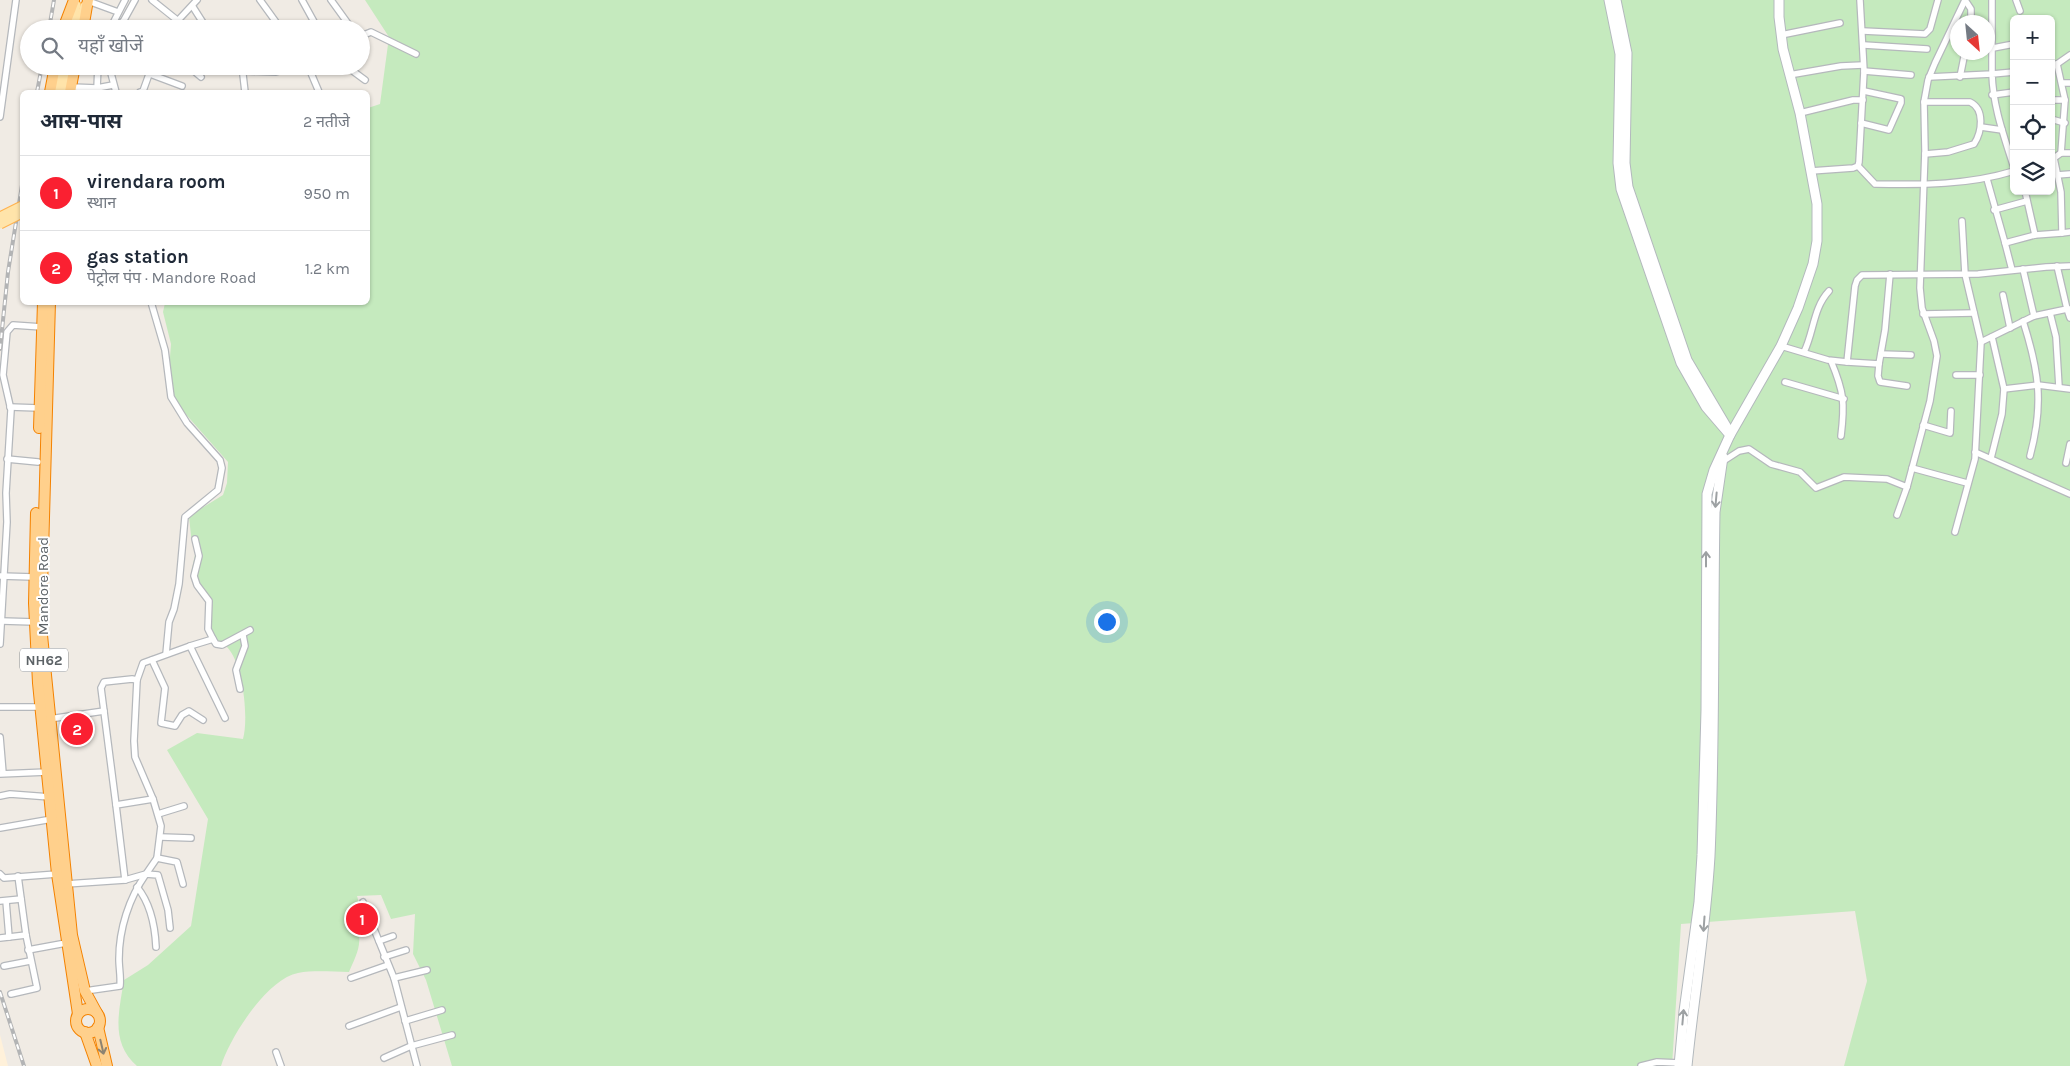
<!DOCTYPE html>
<html lang="hi">
<meta charset="utf-8">
<style>
body{margin:0;font-family:Karla,"Noto Sans Devanagari",sans-serif;background:#f2f2f3;color:#1f2937}
.controls{position:absolute;right:15px;top:15px;display:grid;overflow:hidden;border-radius:8px;box-shadow:0 1px 4px #0004}
.controls button{width:45px;height:45px;display:grid;place-items:center;padding:0;border:0;border-bottom:1px solid #e0e1e3;background:#fff;color:#1f2937;font:25px sans-serif}
.compass{position:absolute;left:1950px;top:15px;width:45px;height:45px;border-radius:50%;background:#fff;box-shadow:0 1px 4px #0004;rotate:153deg}
.you{position:absolute;left:1106px;top:621px;width:18px;height:18px;margin:-12px;border:4px solid #fff;border-radius:50%;background:#1a73e8;box-shadow:0 0 0 8px #1a73e833}
.badge{display:grid;place-items:center;width:32px;height:32px;border-radius:50%;background:#fa2031;color:#fff;font-size:16px;font-weight:700}
.pin{position:absolute;translate:-50% -50%;border:2px solid #fff;box-shadow:0 1px 5px #0006}
.list{margin:0;padding:0;list-style:none}
h2{display:flex;justify-content:space-between;align-items:center;height:65px;margin:0;padding:0 20px;font-size:21px}
h2 small{font-size:16px;font-weight:400;color:#747a83}
.list li{display:grid;grid-template-columns:32px 1fr auto;gap:15px;align-items:center;box-sizing:border-box;height:75px;padding:0 20px;border-top:1px solid #e0e1e3}
.list b{display:block;font-size:19px;white-space:nowrap}
.list p{margin:0;font-size:16px;white-space:nowrap;color:#747a83}
.list em{font-size:16px;font-style:normal;color:#747a83}
.icon{flex:none;width:28px;height:28px;fill:none;stroke:currentColor;stroke-width:2;stroke-linecap:round;stroke-linejoin:round}
.map{position:relative;flex:none;width:2070px;height:1066px;overflow:hidden}
.search{position:absolute;background:#fff;box-shadow:0 1px 4px #0004;left:20px;top:20px;width:350px;height:55px;display:flex;align-items:center;gap:12px;box-sizing:border-box;padding:0 18px;border-radius:28px;color:#747a83;font-size:19px}
.panel{position:absolute;background:#fff;box-shadow:0 1px 4px #0004;left:20px;top:90px;width:350px;height:215px;border-radius:8px}
.map>svg:first-child{display:block}
</style>
<div class="map">
<svg width="2070" height="1066" viewBox="0 0 2070 1066">
<rect width="100%" height="100%" fill="#f0ebe4"/>
<path fill="#fff1da" d="M 0,1035 L 8,1066 L 0,1066 Z"/>
<path fill="#c5eabe" fill-rule="evenodd" d="M 365,0 L 2070,0 L 2070,1066 L 1844,1066 L 1867,981 L 1855,911 L 1681,924 L 1672,1066 L 452,1066 L 426,980 L 413,954 L 415,914 L 391,919 L 381,895 L 357,896 L 361,910 L 353,912 C 354,921 359,929 359,936 C 361,948 353,962 349,972 C 333,972 314,970 298,973 C 267,979 230,1037 221,1066 L 137,1066 C 110,1043 119,1011 124,980 L 148,965 L 191,926 L 208,819 L 167,750 L 197,733 L 243,739 C 249,718 243,663 227,647 C 223,643 216,640 211,636 L 206,594 L 191,573 L 196,551 L 191,536 L 189,516 L 223,495 L 227,483 L 228,462 L 175,402 L 169,370 L 171,344 L 163,312 L 165,303 L 368,302 L 368,108 L 380,104 L 389,37 ZM 2014,19 L 2051,19 L 2051,191 L 2014,191 ZM 1958,22 L 1988,22 L 1988,52 L 1958,52 Z"/>
<g fill="none" stroke-linecap="round" stroke-linejoin="round">
<defs>
<g id="street">
<path d="M 152,0 L 177,20"/>
<path d="M 260,0 L 281,29"/>
<path d="M 302,0 L 318,29"/>
<path d="M 331,0 L 352,29"/>
<path d="M 1965,0 L 1971,9 L 1971,22"/>
<path d="M 2016,0 L 2020,11"/>
<path d="M 88,1 L 118,12"/>
<path d="M 193,7 L 207,29"/>
<path d="M 122,22 L 137,29"/>
<path d="M 110,29 L 125,0"/>
<path d="M 119,29 L 135,0"/>
<path d="M 170,29 L 197,0"/>
<path d="M 1863,31 L 1925,34 L 1930,29 L 1938,0"/>
<path d="M 1781,35 L 1840,23"/>
<path d="M 361,36 L 371,32 L 416,54"/>
<path d="M 1864,45 L 1927,49"/>
<path d="M 1993,48 L 2014,44"/>
<path d="M 2057,64 L 2070,55"/>
<path d="M 2051,65 L 2057,64 L 2065,100 L 2061,153 L 2054,158"/>
<path d="M 98,66 L 97,88 L 113,85"/>
<path d="M 109,66 L 116,92"/>
<path d="M 188,66 L 201,77"/>
<path d="M 242,66 L 245,92"/>
<path d="M 308,66 L 319,92"/>
<path d="M 346,66 L 365,80"/>
<path d="M 244,71 L 276,72 L 297,66"/>
<path d="M 1864,71 L 1911,75"/>
<path d="M 2014,72 L 1992,74 C 1993,107 2004,136 2014,168"/>
<path d="M 150,74 L 182,86"/>
<path d="M 1789,75 L 1841,66 L 1863,65"/>
<path d="M 1929,77 L 1992,74 L 1992,0"/>
<path d="M 1960,77 L 1965,52"/>
<path d="M 2062,83 L 2070,83"/>
<path d="M 71,87 L 97,88"/>
<path d="M 140,92 L 143,91 L 152,66"/>
<path d="M 1992,95 L 2014,92"/>
<path d="M 2051,100 L 2065,100"/>
<path d="M 1924,102 L 1970,102 C 1985,109 1982,132 1974,144 L 1948,152 L 1925,154"/>
<path d="M 1800,113 L 1853,100 L 1863,100"/>
<path d="M 0,117 L 16,0"/>
<path d="M 2051,119 L 2065,123"/>
<path d="M 1861,123 L 1889,130 L 1901,103 L 1901,99 L 1864,91"/>
<path d="M 1981,127 L 2002,130"/>
<path d="M 2061,153 L 2070,153"/>
<path d="M 1858,166 L 1875,184 C 1923,185 1968,185 2014,171"/>
<path d="M 1811,171 L 1853,168 L 1858,166 L 1859,162 L 1864,71 L 1860,0"/>
<path d="M 2057,175 L 2070,174"/>
<path d="M 1987,179 L 2005,243 L 2035,235 L 2062,233 L 2061,192 L 2054,158 L 2051,159"/>
<path d="M 2025,191 L 2035,235"/>
<path d="M 1994,210 L 2027,201"/>
<path d="M 2062,233 L 2070,232"/>
<path d="M 2005,243 L 2012,270"/>
<path d="M 2003,295 L 2010,328"/>
<path d="M 151,302 L 165,350 L 171,397 L 187,423 L 220,460 L 222,468 L 218,490 L 185,517 L 179,584 L 174,609 L 169,622 L 166,654"/>
<path d="M 2070,309 L 2067,309 L 2070,318"/>
<path d="M 2050,313 L 2056,337 L 2059,387"/>
<path d="M 1923,314 L 1974,313"/>
<path d="M 2034,316 L 2067,309 L 2057,266"/>
<path d="M 2023,321 C 2039,371 2044,404 2030,456"/>
<path d="M 1981,342 L 2034,316 L 2023,269"/>
<path d="M 1781,346 L 1828,360 L 1847,362 L 1855,286 L 1857,280 L 1862,275 L 1978,274 L 2046,267 L 2070,266"/>
<path d="M 1804,352 C 1814,332 1813,308 1829,291"/>
<path d="M 1881,354 L 1911,355"/>
<path d="M 1831,361 C 1844,392 1845,403 1841,436"/>
<path d="M 1847,362 L 1879,364 L 1885,330 L 1890,274"/>
<path d="M 1879,364 L 1878,376 L 1880,382 L 1907,386"/>
<path d="M 1956,375 L 1980,375"/>
<path d="M 1785,382 L 1844,399"/>
<path d="M 2004,389 L 2038,385 L 2070,389"/>
<path d="M 10,407 L 39,408"/>
<path d="M 1923,425 L 1950,433 L 1951,411"/>
<path d="M 1975,452 L 2070,494"/>
<path d="M 1991,458 L 2002,414 L 2004,389 L 1992,337"/>
<path d="M 7,459 L 38,462"/>
<path d="M 1722,462 L 1739,451 L 1749,449 L 1771,464 L 1800,472 L 1816,488 L 1844,477 L 1887,479 L 1907,487 L 1930,401 L 1937,356 L 1934,341 L 1922,308 L 1920,288 L 1925,151 L 1924,102 L 1928,80 L 1935,63 L 1965,0"/>
<path d="M 2066,463 L 2070,444"/>
<path d="M 1912,468 L 1967,483"/>
<path d="M 1897,515 L 1907,487"/>
<path d="M 1955,532 L 1975,459 L 1981,342 L 1965,274 L 1962,221"/>
<path d="M 0,576 L 34,577"/>
<path d="M 2,621 L 35,622"/>
<path d="M 213,639 L 216,644 L 222,645 L 250,630"/>
<path d="M 0,644 L 7,522 L 6,493 L 11,410 L 3,375 L 7,332 L 13,325 L 42,327"/>
<path d="M 190,646 L 213,639 L 208,629 L 209,601 L 197,585 L 194,576 L 199,556 L 195,539"/>
<path d="M 152,660 L 165,688 L 161,723 L 175,726 L 182,715 L 189,711 L 203,720"/>
<path d="M 240,689 L 236,670 L 245,646 L 243,635"/>
<path d="M 0,707 L 41,707"/>
<path d="M 49,719 L 104,711"/>
<path d="M 0,737 L 3,773"/>
<path d="M 0,774 L 47,772"/>
<path d="M 0,796 L 10,794 L 50,797"/>
<path d="M 116,805 L 101,688 L 104,682 L 132,679 L 137,680"/>
<path d="M 158,814 L 184,806"/>
<path d="M 0,828 L 52,819"/>
<path d="M 161,837 L 191,838"/>
<path d="M 157,858 L 177,862 L 183,884"/>
<path d="M 0,874 L 4,878 L 57,874"/>
<path d="M 125,880 L 116,805 L 153,799"/>
<path d="M 66,884 L 125,880 L 146,874 L 157,858 L 161,826 L 153,799 L 135,757 L 134,741 L 137,680 L 143,663 L 190,646 L 225,718"/>
<path d="M 137,887 C 151,904 155,925 156,947"/>
<path d="M 0,901 L 21,899"/>
<path d="M 6,901 L 9,937"/>
<path d="M 363,902 L 394,978 L 417,1066"/>
<path d="M 0,938 L 26,935"/>
<path d="M 379,941 L 393,936"/>
<path d="M 28,950 L 66,943"/>
<path d="M 384,957 L 406,950"/>
<path d="M 4,966 L 30,961"/>
<path d="M 351,978 L 388,965"/>
<path d="M 394,978 L 427,970"/>
<path d="M 85,991 L 120,986 C 121,977 119,968 119,959 C 119,929 129,898 146,874 L 158,875 L 168,910 L 170,928"/>
<path d="M 11,994 L 37,988 L 26,935 L 18,876"/>
<path d="M 405,1021 L 442,1010"/>
<path d="M 349,1026 L 401,1007"/>
<path d="M 276,1052 L 281,1066"/>
<path d="M 384,1058 L 411,1046 L 452,1035"/>
<path d="M 1641,1066 L 1657,1062 L 1680,1063"/>
</g>
<g id="secondary">
<path d="M 1609,0 L 1620,54 L 1618,163 L 1621,189 L 1681,363 L 1706,407 L 1730,435"/>
<path d="M 1616,0 L 1627,53 L 1625,163 L 1628,187 L 1687,360 L 1729,431"/>
<path d="M 1679,1066 L 1684,1011 L 1699,902 L 1702,855 L 1706,710 L 1707,494 L 1714,470 L 1730,435 L 1781,346 L 1798,308 L 1813,264 L 1817,241 L 1817,204 L 1800,113 L 1783,49 L 1779,17 L 1779,0"/>
<path d="M 1687,1066 C 1694,996 1706,926 1710,856 C 1715,742 1713,627 1715,512 L 1723,457"/>
</g>
<g id="primary">
<path d="M 70,29 L 76,5"/>
<path d="M 77,29 L 85,6"/>
<path d="M 57,92 L 62,66"/>
<path d="M 64,92 L 69,66"/>
</g>
<g id="highway">
<path d="M 63,29 L 74,0"/>
<path d="M 83,29 L 88,0"/>
<path d="M 50,92 L 55,66"/>
<path d="M 70,92 L 75,66"/>
<path d="M 50,302 L 41,625 L 72,935 L 85,991 L 97,1013"/>
<path d="M 39,428 L 43,302"/>
<path d="M 36,513 L 34,603 L 38,683 L 57,874 L 78,1014"/>
<circle cx="88" cy="1021" r="12"/>
<path d="M 98,1027 L 107,1066"/>
<path d="M 85,1032 L 97,1066"/>
</g>
</defs>
<use href="#street" stroke="#b5b8bc" stroke-width="8"/>
<use href="#secondary" stroke="#b3b9bd" stroke-width="11"/>
<use href="#primary" stroke="#ffb24e" stroke-width="11"/>
<use href="#highway" stroke="#f48200" stroke-width="12"/>
<use href="#street" stroke="#fff" stroke-width="5.5"/>
<use href="#secondary" stroke="#fff" stroke-width="9"/>
<use href="#primary" stroke="#ffe4aa" stroke-width="9"/>
<use href="#highway" stroke="#ffd08c" stroke-width="10"/>
<defs>
<g id="rail">
<path d="M 49,29 L 54,0"/>
<path d="M 37,92 L 42,66"/>
<path d="M 0,349 L 8,272 L 22,185"/>
<path d="M 0,992 L 24,1066"/>
</g>
</defs>
<use href="#rail" stroke="#b3b4b5" stroke-width="4"/>
<use href="#rail" stroke="#fff" stroke-width="2" stroke-dasharray="5.5" stroke-linecap="butt"/>
<defs>
<g id="primary-bridge">
<path d="M 0,217 L 22,206"/>
<path d="M 0,224 L 22,213"/>
</g>
</defs>
<use href="#primary-bridge" stroke="#ffb24e" stroke-width="11" stroke-linecap="butt"/>
<use href="#primary-bridge" stroke="#ffe4aa" stroke-width="9"/>
</g>
<defs><path id="oneway-shaft" d="M-6 0H5M1.5-3L5.5 0L1.5 3" fill="none" stroke-width="1.6" stroke-linecap="round" stroke-linejoin="round" transform="scale(1.25)"/></defs>
<g stroke="#9da1a3">
<use href="#oneway-shaft" transform="translate(1716 500) rotate(95)"/>
<use href="#oneway-shaft" transform="translate(1706 559) rotate(-90)"/>
<use href="#oneway-shaft" transform="translate(1704 924) rotate(94)"/>
<use href="#oneway-shaft" transform="translate(1683 1017) rotate(-85)"/>
</g>
<use stroke="#8d8371" href="#oneway-shaft" transform="translate(102 1047) rotate(77)"/>
<g text-anchor="middle" dominant-baseline="central" stroke-width="4" stroke-linejoin="round" paint-order="stroke">
<rect fill="#fff" stroke="#8d9194" stroke-width="1" x="20" y="648.5" width="48" height="23" rx="4"/>
<g font-size="14" font-weight="bold" fill="#5c6266">
<text x="44" y="660">NH62</text>
</g>
<g font-size="15" fill="#5c6266" stroke="#fff">
<text transform="translate(43 586) rotate(-90)">Mandore Road</text>
</g>
</g>
</svg>
<div class="controls">
<button>+</button>
<button>−</button>
<button><svg class="icon" aria-label="locate" viewBox="0 0 24 24"><circle cx="12" cy="12" r="6"/><path d="M12 2v4M12 18v4M2 12h4M18 12h4"/></svg></button>
<button><svg class="icon" aria-label="layers" viewBox="0 0 24 24"><path d="M12 4l9 5-9 5-9-5zM3 14l9 5 9-5"/></svg></button>
</div>
<svg class="compass" viewBox="-18 -18 36 36"><path d="M0-13l5 13h-10z" fill="#e53935"/><path d="M0 13l5-13h-10z" fill="#747a83"/></svg>
<div class="you"></div>
<div class="pin badge" style="left:362px;top:919px">1</div>
<div class="pin badge" style="left:77px;top:729px">2</div>
<div class="search"><svg class="icon" aria-label="search" viewBox="0 0 24 24"><circle cx="10" cy="10" r="6"/><path d="M15 15l6 6"/></svg>यहाँ खोजें</div>
<section class="panel">
<h2>आस-पास<small>2 नतीजे</small></h2>
<ul class="list">
<li><span class="badge">1</span><div><b>virendara room</b><p>स्थान</p></div><em>950 m</em></li>
<li><span class="badge">2</span><div><b>gas station</b><p>पेट्रोल पंप · Mandore Road</p></div><em>1.2 km</em></li>
</ul>
</section>
</div>
